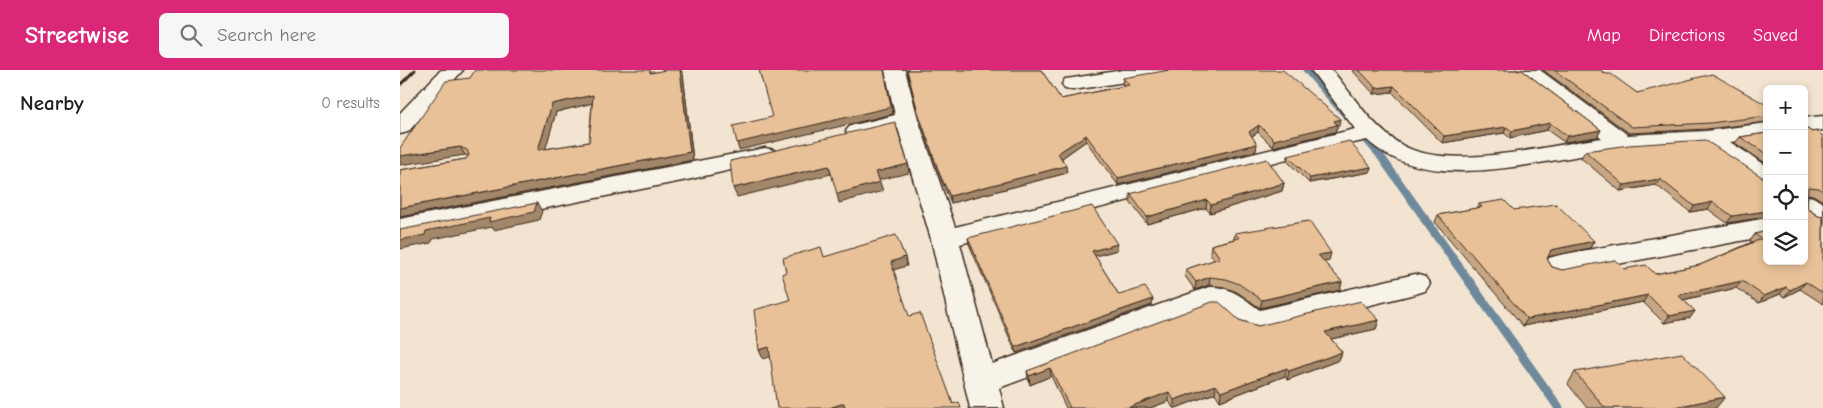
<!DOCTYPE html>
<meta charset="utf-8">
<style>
body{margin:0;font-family:"Comic Neue",sans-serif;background:#f6f6f6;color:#202124}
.controls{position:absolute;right:15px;top:15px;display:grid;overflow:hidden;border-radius:8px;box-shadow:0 2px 8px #0003}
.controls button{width:45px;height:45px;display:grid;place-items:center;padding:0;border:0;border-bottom:1px solid #e0e0e0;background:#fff;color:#202124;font:25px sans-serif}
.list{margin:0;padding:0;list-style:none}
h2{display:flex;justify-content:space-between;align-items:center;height:65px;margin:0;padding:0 20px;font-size:21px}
h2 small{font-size:16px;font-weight:400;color:#757577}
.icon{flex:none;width:28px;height:28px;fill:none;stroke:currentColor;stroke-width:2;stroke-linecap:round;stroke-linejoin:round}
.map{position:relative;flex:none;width:1423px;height:338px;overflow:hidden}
header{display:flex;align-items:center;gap:30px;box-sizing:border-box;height:70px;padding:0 25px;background:#db2777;color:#fff}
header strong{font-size:24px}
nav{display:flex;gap:28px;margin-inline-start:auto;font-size:18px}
.search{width:350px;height:45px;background:#f6f6f6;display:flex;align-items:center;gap:12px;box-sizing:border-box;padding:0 18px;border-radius:8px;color:#757577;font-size:19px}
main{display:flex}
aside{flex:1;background:#fff}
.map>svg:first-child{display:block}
</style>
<header>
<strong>Streetwise</strong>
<div class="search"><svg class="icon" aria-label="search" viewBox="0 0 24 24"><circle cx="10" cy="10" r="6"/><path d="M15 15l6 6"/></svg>Search here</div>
<nav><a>Map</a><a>Directions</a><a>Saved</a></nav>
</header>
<main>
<aside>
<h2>Nearby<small>0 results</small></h2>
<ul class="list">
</ul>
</aside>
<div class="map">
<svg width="1423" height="338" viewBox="0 0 1423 338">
<rect width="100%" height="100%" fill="#f2e4d0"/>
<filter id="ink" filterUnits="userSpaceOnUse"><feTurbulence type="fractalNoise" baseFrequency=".02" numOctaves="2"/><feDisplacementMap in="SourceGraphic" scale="10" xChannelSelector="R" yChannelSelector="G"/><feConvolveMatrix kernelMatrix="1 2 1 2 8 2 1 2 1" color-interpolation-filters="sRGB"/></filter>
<g filter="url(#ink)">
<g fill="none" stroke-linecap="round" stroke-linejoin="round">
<g stroke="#6e899b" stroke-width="8">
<path d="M 907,0 L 946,45"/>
<path d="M 961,63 L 979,84 L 1025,149"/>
</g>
<path stroke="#6e899b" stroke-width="9" d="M 1024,148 L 1159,338"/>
<defs>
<g id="minor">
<path d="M 41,0 L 63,0 L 8,62 L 0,64 L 0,43 Z"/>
<path d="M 485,0 L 505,0 L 518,49 L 555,157 L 955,59 L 911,0 L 932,0 C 953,26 973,58 1002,75 C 1049,102 1150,75 1202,68 L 1120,4 L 1117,0 L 1140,0 L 1228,65 L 1306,61 L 1367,53 L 1367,67 L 1330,72 L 1367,96 L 1367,115 L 1358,112 C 1348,106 1310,77 1301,75 C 1291,74 1280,77 1270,77 C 1246,78 1222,79 1198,83 C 1129,93 1024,124 967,70 L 922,80 L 560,174 L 592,294 L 809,217 C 831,216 843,228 860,240 L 1015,204 L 1025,207 L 1030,214 L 1025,221 L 1015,224 L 857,263 L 839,257 L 819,239 L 811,239 L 599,318 L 604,338 L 570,338 L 531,169 L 498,58 L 458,68 L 450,66 L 446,61 L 450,56 L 495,45 Z"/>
<path d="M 723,0 L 774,0 L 771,4 L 764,6 L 673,20 L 665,19 L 662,14 L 665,9 L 673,8 Z"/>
<path d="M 1423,46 L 1423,60 L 1404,62 L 1404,48 Z"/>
<path d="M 365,78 L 374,80 L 377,85 L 374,90 L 287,110 L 0,167 L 0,149 Z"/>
<path d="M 1404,125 L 1413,127 L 1423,133 L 1423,154 L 1414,151 L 1404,145 Z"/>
<path d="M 1367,148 L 1367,166 L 1159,205 L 1149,202 L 1145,195 L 1149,188 L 1159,185 Z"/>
</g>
</defs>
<use href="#minor" stroke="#3b2a1e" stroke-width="3"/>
<use href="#minor" fill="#f7f3e8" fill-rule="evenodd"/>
<path stroke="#3b2a1e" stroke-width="3" d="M 0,15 L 15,0"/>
</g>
<g fill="#c8a683" stroke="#3b2a1e" fill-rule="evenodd">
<path d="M 507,0 L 641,0 L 661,29 L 724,16 L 722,14 L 723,8 L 939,56 L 937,57 L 935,62 L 873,77 L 858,62 L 852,66 L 856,81 L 718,115 L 686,71 L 662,88 L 667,103 L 551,133 L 542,112 L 520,48 Z"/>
<path d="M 952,0 L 1122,0 L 1201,60 L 1197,67 L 1164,72 L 1147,60 L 1110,68 L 1104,63 L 1042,73 L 992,22 L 974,24 Z"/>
<path d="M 1143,0 L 1200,0 L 1206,4 L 1237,23 L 1367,34 L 1367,52 L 1306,59 L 1229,63 Z"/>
<path d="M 253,2 L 283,4 L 293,90 L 0,147 L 0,100 L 66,89 L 68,86 L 65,85 L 1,77 L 70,8 ZM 192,33 L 189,72 L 145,79 L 156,42 Z"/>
<path d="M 1404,57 L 1412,62 L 1423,66 L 1423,131 L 1413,125 L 1408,124 L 1407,138 L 1418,146 L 1423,147 L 1423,234 L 1400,219 L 1384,227 L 1380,224 L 1359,233 L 1336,218 L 1283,230 L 1295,241 L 1290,248 L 1264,253 L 1243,232 L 1123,256 L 1035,152 L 1038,145 L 1077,138 L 1079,134 L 1114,140 L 1194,171 L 1190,178 L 1148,187 L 1147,189 L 1152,197 L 1162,200 L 1224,199 L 1255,204 L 1300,195 L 1352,172 L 1350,171 L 1355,164 L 1367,161 L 1367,191 Z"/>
<path d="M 1367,63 L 1367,94 L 1335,73 L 1340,67 Z"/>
<path d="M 1185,81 L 1367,108 L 1367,147 L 1327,153 L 1308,139 L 1290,142 L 1256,115 L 1220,121 L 1181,88 Z"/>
<path d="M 888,86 L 971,97 L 970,102 L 909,113 L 887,91 Z"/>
<path d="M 884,113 L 882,121 L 810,143 L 806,138 L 747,154 L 730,132 L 730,124 Z"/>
<path d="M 835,163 L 929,191 L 924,192 L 942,212 L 940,220 L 860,238 L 837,222 L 824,217 L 809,215 L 795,220 L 785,206 L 786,199 L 814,190 L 810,183 L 811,175 L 834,169 Z"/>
<path d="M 568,168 L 717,180 L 695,186 L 719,225 L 752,235 L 616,283 L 569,174 Z"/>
<path d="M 839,250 L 858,256 L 979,250 L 976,259 L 931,269 L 942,282 L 939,290 L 887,310 L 885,306 L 820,331 L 815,323 L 776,338 L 773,338 L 769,331 L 750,338 L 666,338 L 651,306 L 630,315 L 628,309 L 627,301 Z"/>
<path d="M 1175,302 L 1316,338 L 1187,338 L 1168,314 Z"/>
</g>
<g fill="#a2876a" stroke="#3b2a1e">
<path d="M 280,0 L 281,0 L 283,4 L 293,90 L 0,147 L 0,138 L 290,82 Z"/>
<path d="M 484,0 L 493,44 L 339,80 L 337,73 Z"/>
<path d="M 994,16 L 992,22 L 974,24 L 976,18 Z"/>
<path d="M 193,25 L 197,32 L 156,42 L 143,88 L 138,80 L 152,34 Z"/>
<path d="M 940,49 L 939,56 L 937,57 L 935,62 L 873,77 L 874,70 Z"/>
<path d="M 1150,53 L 1147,60 L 1110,68 L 1112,61 Z"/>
<path d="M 859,55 L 858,62 L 848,69 L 849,62 Z"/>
<path d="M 1106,57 L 1104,63 L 1042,73 L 1044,66 Z"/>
<path d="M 1201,60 L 1197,67 L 1164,72 L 1167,66 Z"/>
<path d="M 686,65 L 686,71 L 659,90 L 658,83 Z"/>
<path d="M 857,74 L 856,81 L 718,115 L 718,108 Z"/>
<path d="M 60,77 L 65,85 L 0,95 L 0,86 Z"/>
<path d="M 508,94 L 509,103 L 478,110 L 476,102 Z"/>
<path d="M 429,96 L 431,104 L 337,127 L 333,118 Z"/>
<path d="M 666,96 L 667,103 L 551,133 L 550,126 Z"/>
<path d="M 971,97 L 970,102 L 909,113 L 910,108 Z"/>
<path d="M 1260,109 L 1256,115 L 1220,121 L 1224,115 Z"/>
<path d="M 480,112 L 483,121 L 439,133 L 437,124 Z"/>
<path d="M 884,113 L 882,121 L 810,143 L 811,135 Z"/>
<path d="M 807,130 L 806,138 L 747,154 L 747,147 Z"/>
<path d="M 1313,132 L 1308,139 L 1290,142 L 1294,136 Z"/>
<path d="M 137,133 L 142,141 L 139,150 L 94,160 L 92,157 L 33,169 L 31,173 L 0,179 L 0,170 L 26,161 Z"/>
<path d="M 1367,141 L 1367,147 L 1327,153 L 1332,146 Z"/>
<path d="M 1194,171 L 1190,178 L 1147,187 L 1151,180 Z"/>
<path d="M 717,174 L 717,180 L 692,187 L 692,181 Z"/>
<path d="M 931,183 L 929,191 L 916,193 L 918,185 Z"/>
<path d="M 505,187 L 507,196 L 493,200 L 491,192 Z"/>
<path d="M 810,207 L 809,215 L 795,220 L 796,212 Z"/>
<path d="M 1342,211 L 1336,218 L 1273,232 L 1278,225 Z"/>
<path d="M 942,212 L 940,220 L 860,238 L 862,230 Z"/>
<path d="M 1406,212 L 1400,219 L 1384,227 L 1390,220 Z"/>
<path d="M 1386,217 L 1380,224 L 1359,233 L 1364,226 Z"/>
<path d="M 1248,225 L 1243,232 L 1123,256 L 1127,249 Z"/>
<path d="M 753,229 L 752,235 L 616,283 L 615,277 Z"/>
<path d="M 1295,241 L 1290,248 L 1264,253 L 1269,246 Z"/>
<path d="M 979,250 L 976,259 L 922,271 L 925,262 Z"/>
<path d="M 369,277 L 373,286 L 363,289 L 359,280 Z"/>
<path d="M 942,282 L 939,290 L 887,310 L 889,301 Z"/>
<path d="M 650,298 L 651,306 L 630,315 L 629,306 Z"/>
<path d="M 887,298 L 885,306 L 820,331 L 821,322 Z"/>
<path d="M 816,315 L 815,323 L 776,338 L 774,338 L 774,330 Z"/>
<path d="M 769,322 L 769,331 L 750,338 L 727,338 Z"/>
<path d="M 1325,327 L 1316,338 L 1270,338 Z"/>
<path d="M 444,333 L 446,338 L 429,338 Z"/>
</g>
<g fill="#e8c198" stroke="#3b2a1e" fill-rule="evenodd">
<path d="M 75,0 L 250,0 L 250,3 L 266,0 L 280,0 L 290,82 L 0,138 L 0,100 L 66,89 L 69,85 L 67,80 L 60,77 L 0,86 L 0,78 L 46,11 L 70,8 ZM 193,25 L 189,72 L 138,80 L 152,34 Z"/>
<path d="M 359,0 L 484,0 L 491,37 L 337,73 L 333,56 L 372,47 Z"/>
<path d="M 507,0 L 641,0 L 661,29 L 729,15 L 723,8 L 770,0 L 883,0 L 940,49 L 934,51 L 937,55 L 874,70 L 859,55 L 849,62 L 857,74 L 718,108 L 686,65 L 658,83 L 666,96 L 550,126 L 540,105 L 518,42 Z"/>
<path d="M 959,0 L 1122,0 L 1201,60 L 1167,66 L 1150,53 L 1112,61 L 1106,57 L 1044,66 L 994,16 L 976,18 Z"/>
<path d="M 1154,0 L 1200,0 L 1206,4 L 1211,4 L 1237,23 L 1312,4 L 1365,34 L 1367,34 L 1367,46 L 1310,53 L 1232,57 Z"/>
<path d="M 495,52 L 508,94 L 476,102 L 480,112 L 437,124 L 429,96 L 333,118 L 330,91 Z"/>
<path d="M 1404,57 L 1412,62 L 1416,61 L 1423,66 L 1423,121 L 1419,118 L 1408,117 L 1407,138 L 1418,146 L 1423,147 L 1423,223 L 1406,212 L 1390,220 L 1386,217 L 1364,226 L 1342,211 L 1278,225 L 1295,241 L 1269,246 L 1248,225 L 1127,249 L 1038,145 L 1082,137 L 1079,134 L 1104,130 L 1114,140 L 1156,134 L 1194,171 L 1151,180 L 1147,189 L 1152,197 L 1162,200 L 1215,190 L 1224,199 L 1246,195 L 1255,204 L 1300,195 L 1361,169 L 1355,164 L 1367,161 L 1367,191 L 1404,191 Z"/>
<path d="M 1367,63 L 1367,84 L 1340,67 Z"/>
<path d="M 1305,70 L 1362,107 L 1367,108 L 1367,141 L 1332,146 L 1313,132 L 1294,136 L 1260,109 L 1224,115 L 1185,81 L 1229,75 Z"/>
<path d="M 949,71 L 971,97 L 910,108 L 888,86 Z"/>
<path d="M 867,89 L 884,113 L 811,135 L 807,130 L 747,147 L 730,124 Z"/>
<path d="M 137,133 L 134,142 L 89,152 L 90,148 L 26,161 L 25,165 L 0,170 L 0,160 Z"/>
<path d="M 692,136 L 717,174 L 692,181 L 719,225 L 745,217 L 753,229 L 615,277 L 568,168 Z"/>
<path d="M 909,151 L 931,183 L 918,185 L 942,212 L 862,230 L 839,214 L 826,209 L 810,207 L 796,212 L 786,199 L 820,188 L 811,175 L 839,168 L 835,163 Z"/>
<path d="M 496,165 L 505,187 L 491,192 L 509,246 L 520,243 L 553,334 L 559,332 L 561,338 L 445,338 L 444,333 L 429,338 L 377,338 L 369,277 L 359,280 L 354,240 L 390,230 L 382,204 L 386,202 L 383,188 L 421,177 L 424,187 Z"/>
<path d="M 961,231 L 979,250 L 925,262 L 942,282 L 889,301 L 887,298 L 821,322 L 816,315 L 774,330 L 769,322 L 727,338 L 670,338 L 650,298 L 629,306 L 627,301 L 812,232 L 819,232 L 839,250 L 858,256 Z"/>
<path d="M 1282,283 L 1325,327 L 1270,338 L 1205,338 L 1175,302 Z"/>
</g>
</g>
</svg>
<div class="controls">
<button>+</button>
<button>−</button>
<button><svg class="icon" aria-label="locate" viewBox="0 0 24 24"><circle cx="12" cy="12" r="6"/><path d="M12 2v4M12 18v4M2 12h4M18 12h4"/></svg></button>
<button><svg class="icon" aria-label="layers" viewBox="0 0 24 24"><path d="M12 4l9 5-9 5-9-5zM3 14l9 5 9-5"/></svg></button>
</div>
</div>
</main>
